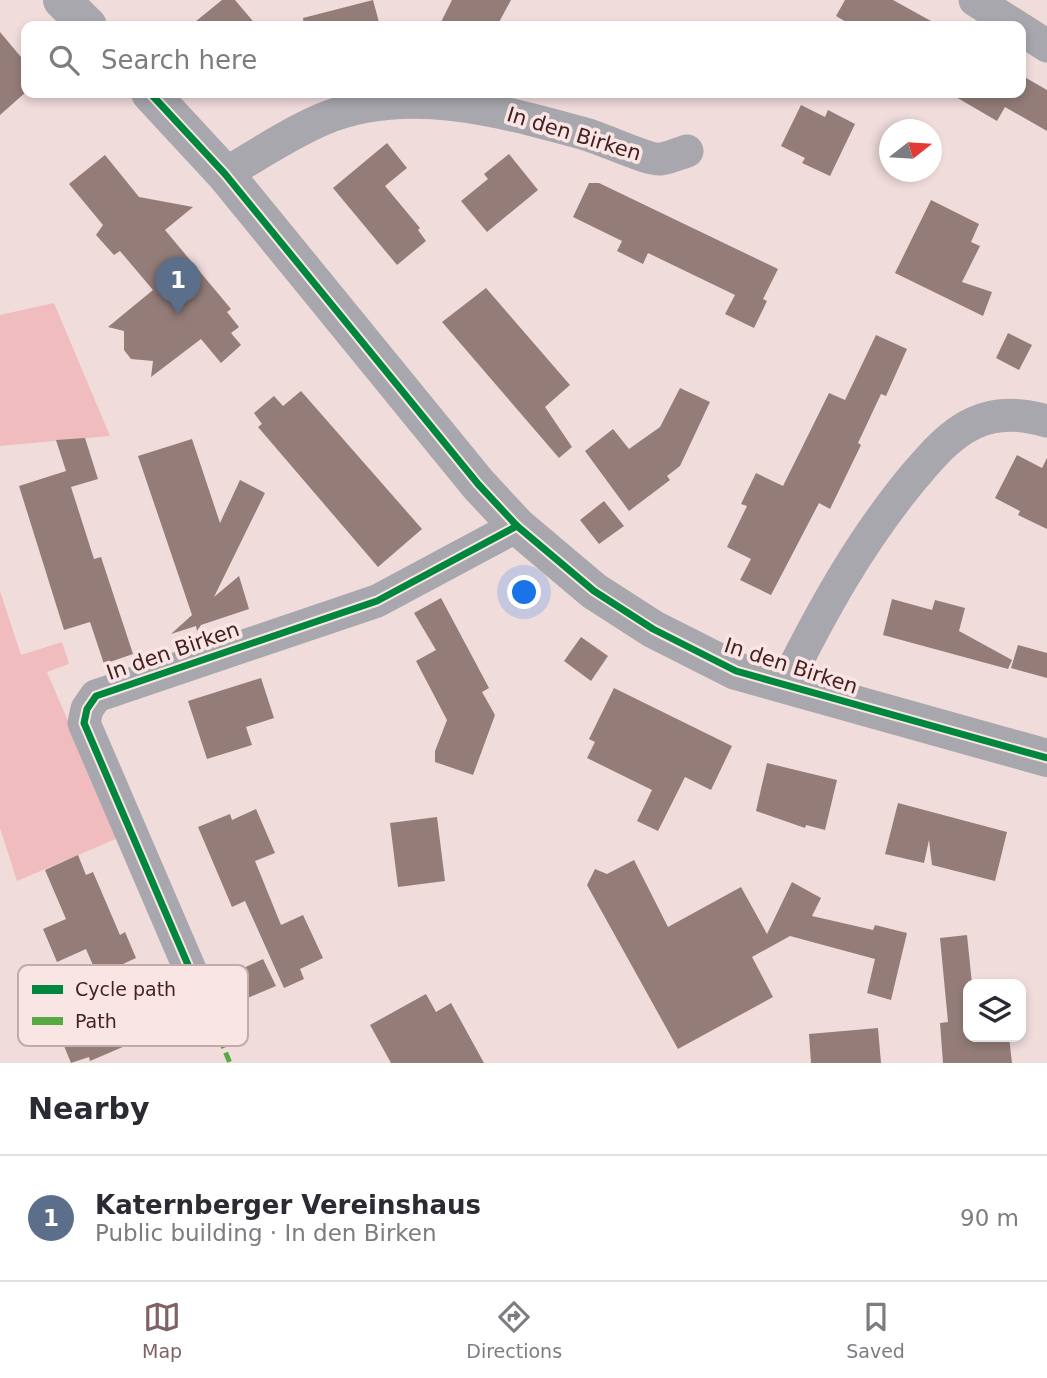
<!DOCTYPE html>
<meta charset="utf-8">
<style>
body{margin:0;font-family:"DejaVu Sans",sans-serif;background:#f7f7f7;color:#2b2b33}
.controls{position:absolute;right:21px;bottom:21px;display:grid;overflow:hidden;border-radius:14px;box-shadow:0 4px 10px #0003}
.controls button{width:63px;height:63px;display:grid;place-items:center;padding:0;border:0;border-bottom:2px solid #e1e1e2;background:#fff;color:#2b2b33;font:35px sans-serif}
.compass{position:absolute;left:879px;top:119px;width:63px;height:63px;border-radius:50%;background:#fff;box-shadow:0 4px 10px #0003;rotate:73deg}
.you{position:absolute;left:525px;top:593px;width:24px;height:24px;margin:-18px;border:5px solid #fff;border-radius:50%;background:#1a73e8;box-shadow:0 0 0 10px #1a73e833}
.badge{display:grid;place-items:center;width:46px;height:46px;border-radius:50%;background:#816264;color:#fff;font-size:23px;font-weight:700}
.pin{position:absolute;translate:-50% -58px;filter:drop-shadow(0 2px 4px #0008)}
.pin::after{content:'';position:absolute;top:37px;width:24px;height:21px;background:inherit;clip-path:polygon(0 0,100% 0,50% 100%)}
.list{margin:0;padding:0;list-style:none}
h2{display:flex;justify-content:space-between;align-items:center;height:91px;margin:0;padding:0 28px;font-size:30px}
h2 small{font-size:23px;font-weight:400;color:#7c7c81}
.list li{display:grid;grid-template-columns:46px 1fr auto;gap:21px;align-items:center;box-sizing:border-box;height:126px;padding:0 28px;border-top:2px solid #e1e1e2}
.list b{display:block;font-size:26px;white-space:nowrap}
.list p{margin:0;font-size:23px;white-space:nowrap;color:#7c7c81}
.list em{font-size:23px;font-style:normal;color:#7c7c81}
.icon{flex:none;width:38px;height:38px;fill:none;stroke:currentColor;stroke-width:2;stroke-linecap:round;stroke-linejoin:round}
.map{position:relative;flex:none;width:1047px;height:1063px;overflow:hidden}
.search{position:absolute;background:#fff;box-shadow:0 4px 10px #0003;left:21px;right:21px;top:21px;height:77px;display:flex;align-items:center;gap:18px;box-sizing:border-box;padding:0 24px;border-radius:14px;color:#7c7c81;font-size:26px}
.sheet{height:217px;background:#fff}
nav{display:flex;justify-content:space-around;align-items:center;box-sizing:border-box;height:98px;border-top:2px solid #e1e1e2;background:#fff;font-size:19px;color:#7c7c81}
nav a{display:grid;justify-items:center;gap:4px}
nav .on{color:#816264}
.map>svg:first-child{display:block}
</style>
<div class="map">
<svg width="1047" height="1063" viewBox="0 0 1047 1063">
<rect width="100%" height="100%" fill="#f1dcdc"/>
<g fill="#f1bcbd">
<path d="M 54,303 L 110,436 L 0,446 L 0,315 Z"/>
<path d="M 0,591 L 21,655 L 62,642 L 69,664 L 47,672 L 118,838 L 17,881 L 0,828 Z"/>
</g>
<g fill="#947d79">
<path d="M 222,0 L 235,0 L 257,26 L 190,26 Z"/>
<path d="M 373,0 L 380,26 L 304,26 L 303,18 Z"/>
<path d="M 452,0 L 511,0 L 497,26 L 439,26 Z"/>
<path d="M 845,0 L 893,0 L 940,26 L 853,26 L 836,16 Z"/>
<path d="M 0,32 L 26,63 L 26,92 L 0,115 Z"/>
<path d="M 1021,75 L 1047,90 L 1047,131 L 1005,107 L 997,121 L 949,93 L 1021,93 Z"/>
<path d="M 801,105 L 825,117 L 828,110 L 855,124 L 830,176 L 802,163 L 805,158 L 781,146 Z"/>
<path d="M 387,143 L 407,168 L 385,186 L 420,228 L 418,230 L 426,241 L 397,265 L 333,188 Z"/>
<path d="M 509,154 L 538,190 L 487,232 L 461,201 L 488,179 L 484,174 Z"/>
<path d="M 105,155 L 139,197 L 193,207 L 165,230 L 231,309 L 227,312 L 239,327 L 231,333 L 241,345 L 221,363 L 201,339 L 151,377 L 153,361 L 131,359 L 124,350 L 124,331 L 108,327 L 153,290 L 120,251 L 114,255 L 96,235 L 103,225 L 69,184 Z"/>
<path d="M 589,183 L 599,183 L 778,269 L 763,299 L 767,301 L 754,328 L 725,314 L 735,295 L 648,253 L 643,264 L 617,251 L 622,241 L 573,217 Z"/>
<path d="M 931,200 L 979,224 L 971,242 L 980,246 L 962,282 L 992,292 L 983,316 L 895,273 Z"/>
<path d="M 486,288 L 570,385 L 545,407 L 572,447 L 559,458 L 442,322 Z"/>
<path d="M 1008,333 L 1032,345 L 1019,370 L 996,358 Z"/>
<path d="M 876,335 L 907,349 L 886,396 L 881,394 L 858,443 L 861,445 L 830,509 L 819,503 L 771,595 L 740,580 L 751,559 L 727,547 L 747,506 L 741,504 L 756,473 L 783,486 L 829,393 L 845,400 Z"/>
<path d="M 680,388 L 710,402 L 680,466 L 667,476 L 670,480 L 629,511 L 585,451 L 613,429 L 629,449 L 660,427 Z"/>
<path d="M 301,391 L 422,529 L 378,567 L 258,427 L 262,424 L 254,413 L 274,396 L 283,406 Z"/>
<path d="M 85,438 L 98,479 L 71,487 L 94,559 L 101,557 L 133,654 L 104,664 L 90,622 L 64,630 L 19,486 L 66,471 L 56,440 Z"/>
<path d="M 192,439 L 220,523 L 240,480 L 265,493 L 214,597 L 239,576 L 249,609 L 201,625 L 197,631 L 196,626 L 171,634 L 192,615 L 138,456 Z"/>
<path d="M 1017,455 L 1042,468 L 1047,458 L 1047,529 L 1018,515 L 1020,511 L 995,498 Z"/>
<path d="M 604,501 L 624,526 L 599,544 L 580,520 Z"/>
<path d="M 441,598 L 489,688 L 482,692 L 495,715 L 473,775 L 435,762 L 435,751 L 447,720 L 416,661 L 436,650 L 414,613 Z"/>
<path d="M 892,599 L 932,610 L 935,600 L 965,608 L 959,631 L 1012,660 L 1008,669 L 883,635 Z"/>
<path d="M 581,637 L 608,656 L 591,681 L 564,661 Z"/>
<path d="M 1018,645 L 1047,653 L 1047,678 L 1011,668 Z"/>
<path d="M 261,678 L 274,718 L 246,727 L 252,745 L 207,759 L 188,701 Z"/>
<path d="M 614,688 L 732,746 L 711,790 L 685,777 L 658,831 L 637,821 L 652,790 L 587,758 L 595,742 L 589,739 Z"/>
<path d="M 767,763 L 837,780 L 825,830 L 806,825 L 805,828 L 756,811 Z"/>
<path d="M 898,803 L 1007,832 L 995,881 L 932,865 L 929,840 L 924,863 L 885,854 Z"/>
<path d="M 256,809 L 275,853 L 255,861 L 281,925 L 303,915 L 323,958 L 300,969 L 304,979 L 284,988 L 245,901 L 232,907 L 198,827 L 230,814 L 232,820 Z"/>
<path d="M 437,817 L 445,881 L 398,887 L 390,823 Z"/>
<path d="M 78,855 L 86,875 L 93,872 L 120,935 L 125,932 L 136,958 L 123,964 L 153,1034 L 90,1061 L 89,1057 L 71,1063 L 58,1031 L 74,1024 L 73,1020 L 110,1005 L 86,949 L 57,962 L 43,929 L 66,919 L 45,870 Z"/>
<path d="M 634,860 L 668,927 L 741,887 L 767,934 L 792,882 L 821,898 L 812,916 L 873,930 L 875,925 L 907,933 L 891,1000 L 867,993 L 875,959 L 790,936 L 752,957 L 773,997 L 678,1049 L 587,885 L 595,869 L 607,874 Z"/>
<path d="M 967,935 L 972,984 L 968,984 L 968,1037 L 1009,1037 L 1012,1063 L 943,1063 L 940,1023 L 948,1022 L 940,938 Z"/>
<path d="M 263,959 L 276,986 L 238,1002 L 226,976 Z"/>
<path d="M 426,994 L 436,1012 L 451,1003 L 484,1063 L 391,1063 L 370,1025 Z"/>
<path d="M 878,1028 L 881,1063 L 811,1063 L 809,1034 Z"/>
</g>
<g fill="none" stroke-linecap="round" stroke-linejoin="round">
<g stroke="#a8a7ae" stroke-width="33">
<path d="M 975,0 L 1016,26"/>
<path d="M 1021,29 L 1047,46"/>
<path d="M 225,174 C 257,155 288,134 323,119 C 407,84 502,111 585,134 C 601,138 649,161 661,159 C 669,158 678,154 687,151"/>
<path d="M 785,685 C 822,611 858,545 911,480 C 929,459 948,435 974,423 C 998,412 1022,414 1047,421"/>
<path d="M 216,1030 L 84,723 L 87,709 L 96,696 L 377,601 L 517,526"/>
</g>
<g stroke="#a8a7ae" stroke-width="38">
<path d="M 62,0 L 88,26"/>
<path d="M 150,93 L 225,174 L 478,484 L 517,526 L 594,591 L 653,629 L 736,671 L 1047,758"/>
</g>
<path stroke="#56aa43" stroke-width="5" stroke-dasharray="10 5" stroke-linecap="butt" d="M 214,1025 L 230,1063"/>
<defs>
<g id="cycleway">
<path d="M 150,93 L 225,174 L 478,484 L 517,526 L 594,591 L 653,629 L 736,671 L 1047,758"/>
<path d="M 216,1030 L 84,723 L 87,709 L 96,696 L 377,601 L 517,526"/>
</g>
</defs>
<use href="#cycleway" stroke="#fae5e5" stroke-width="11"/>
<use href="#cycleway" stroke="#00873e" stroke-width="7"/>
</g>
<g text-anchor="middle" dominant-baseline="central" stroke-width="7" stroke-linejoin="round" paint-order="stroke">
<g font-size="21" fill="#452123" stroke="#fae5e5">
<text transform="translate(574 134) rotate(17)">In den Birken</text>
<text transform="translate(173 651) rotate(-19)">In den Birken</text>
<text transform="translate(791 666) rotate(18)">In den Birken</text>
</g>
</g>
<rect x="18" y="965" width="230" height="81" rx="10" fill="#fae5e5" stroke="#c4aaab" stroke-width="2"/>
<rect x="32" y="985" width="31" height="9" fill="#00873e"/>
<rect x="32" y="1017" width="31" height="8" fill="#56aa43"/>
<g font-size="19" fill="#452123">
<text x="75" y="996">Cycle path</text>
<text x="75" y="1028">Path</text>
</g>
</svg>
<div class="controls">
<button><svg class="icon" aria-label="layers" viewBox="0 0 24 24"><path d="M12 4l9 5-9 5-9-5zM3 14l9 5 9-5"/></svg></button>
</div>
<svg class="compass" viewBox="-18 -18 36 36"><path d="M0-13l5 13h-10z" fill="#e53935"/><path d="M0 13l5-13h-10z" fill="#7c7c81"/></svg>
<div class="you"></div>
<div class="pin badge" style="left:178px;top:315px;background:#5c6f8a">1</div>
<div class="search"><svg class="icon" aria-label="search" viewBox="0 0 24 24"><circle cx="10" cy="10" r="6"/><path d="M15 15l6 6"/></svg>Search here</div>
</div>
<section class="sheet">
<h2>Nearby<small></small></h2>
<ul class="list">
<li><span class="badge" style="background:#5c6f8a">1</span><div><b>Katernberger Vereinshaus</b><p>Public building · In den Birken</p></div><em>90 m</em></li>
</ul>
</section>
<nav>
<a class="on"><svg class="icon" aria-label="map" viewBox="0 0 24 24"><path d="M3 6l6-2 6 2 6-2v14l-6 2-6-2-6 2zM9 4v14M15 6v14"/></svg>Map</a>
<a><svg class="icon" aria-label="directions" viewBox="0 0 24 24"><path d="M12 3l9 9-9 9-9-9zM9 14v-3h6M13 9l2 2-2 2"/></svg>Directions</a>
<a><svg class="icon" aria-label="saved" viewBox="0 0 24 24"><path d="M7 4h10v16l-5-4-5 4z"/></svg>Saved</a>
</nav>
